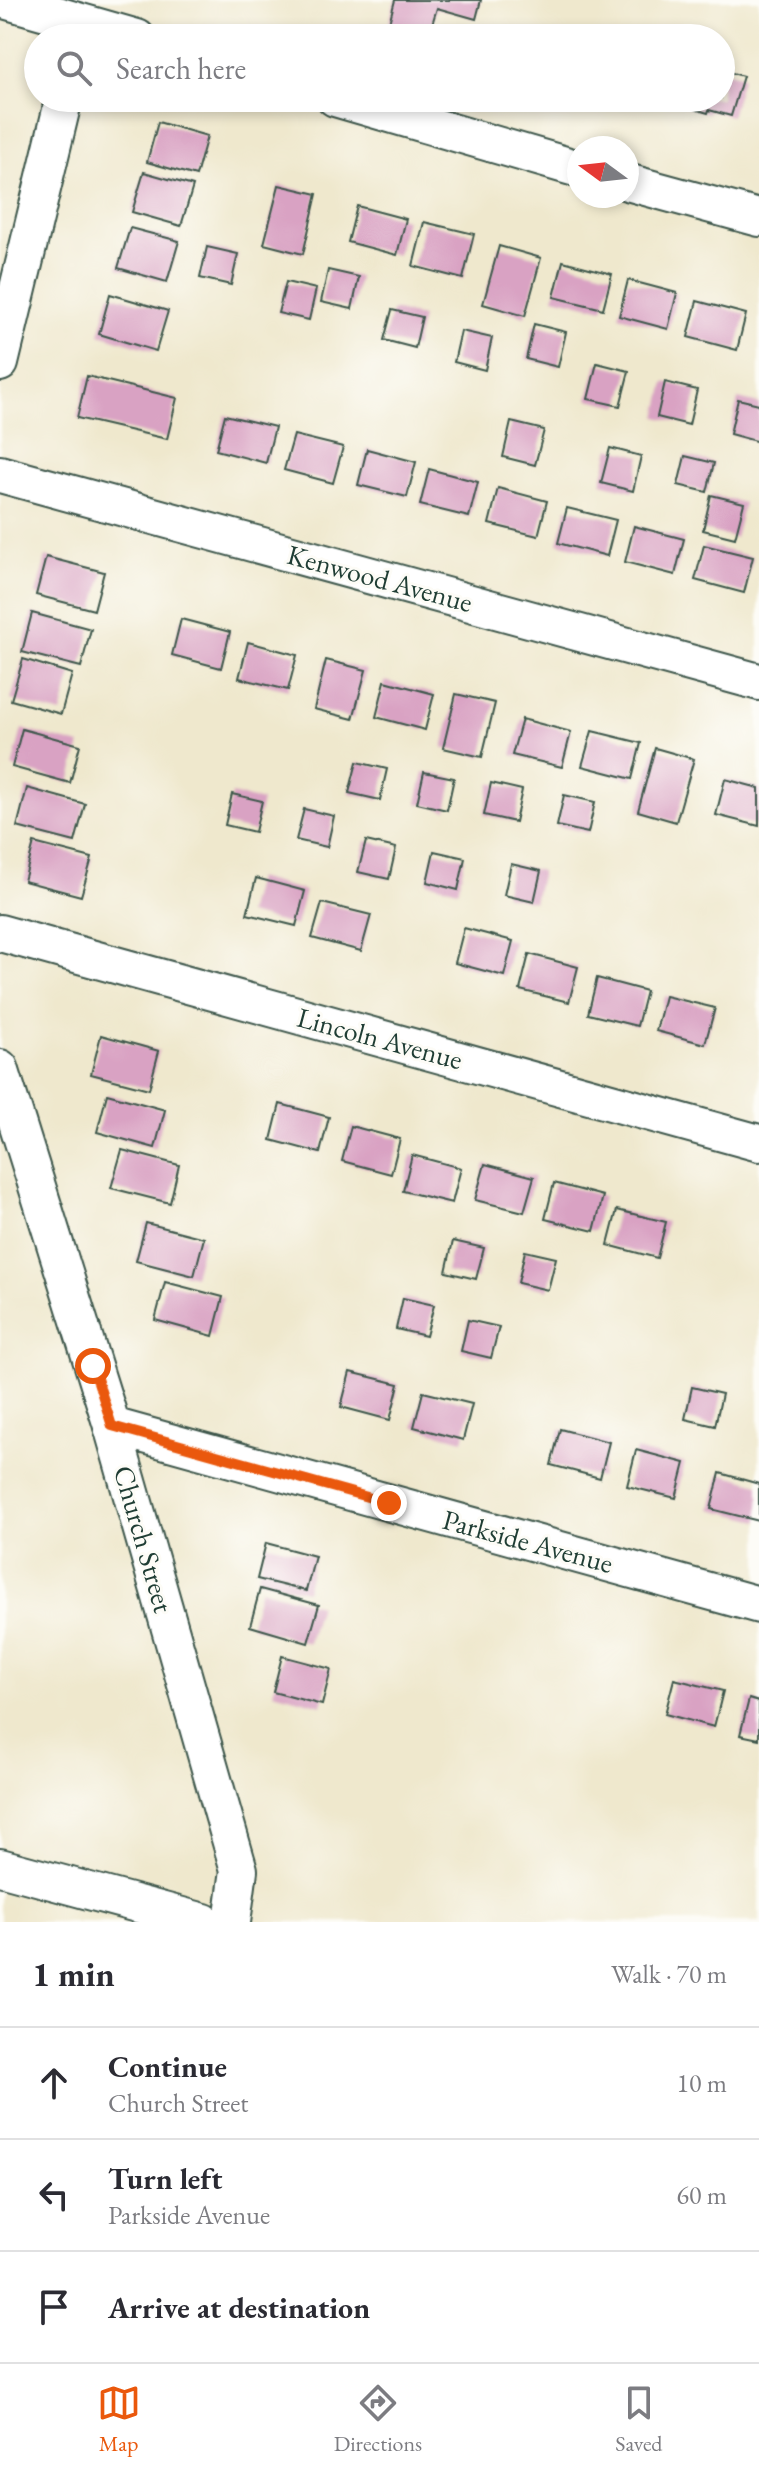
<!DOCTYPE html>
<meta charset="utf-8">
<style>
body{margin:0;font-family:"EB Garamond",serif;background:#f7f7f7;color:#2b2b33}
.compass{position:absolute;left:567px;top:136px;width:72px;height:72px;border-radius:50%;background:#fff;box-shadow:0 4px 12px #0003;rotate:285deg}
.stop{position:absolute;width:24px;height:24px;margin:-18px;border:6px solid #ea580c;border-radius:50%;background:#fff}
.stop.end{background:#ea580c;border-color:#fff;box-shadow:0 2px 8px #0008}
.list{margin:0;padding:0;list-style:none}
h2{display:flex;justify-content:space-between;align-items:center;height:104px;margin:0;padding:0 32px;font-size:34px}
h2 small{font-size:26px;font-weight:400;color:#7c7c81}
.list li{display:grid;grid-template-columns:52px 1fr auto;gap:24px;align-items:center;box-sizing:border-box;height:112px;padding:0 32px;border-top:2px solid #e1e1e2}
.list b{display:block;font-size:30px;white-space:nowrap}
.list p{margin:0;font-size:26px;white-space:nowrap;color:#7c7c81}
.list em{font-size:26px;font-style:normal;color:#7c7c81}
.icon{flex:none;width:44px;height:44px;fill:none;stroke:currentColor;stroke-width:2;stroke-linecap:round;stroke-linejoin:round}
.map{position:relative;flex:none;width:759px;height:1922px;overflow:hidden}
.search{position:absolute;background:#fff;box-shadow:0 4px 12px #0003;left:24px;right:24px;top:24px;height:88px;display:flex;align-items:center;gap:20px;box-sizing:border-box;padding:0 28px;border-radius:44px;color:#7c7c81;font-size:30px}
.sheet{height:440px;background:#fff}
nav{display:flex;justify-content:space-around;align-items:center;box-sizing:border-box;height:112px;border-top:2px solid #e1e1e2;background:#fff;font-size:22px;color:#7c7c81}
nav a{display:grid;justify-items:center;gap:4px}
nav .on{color:#ea580c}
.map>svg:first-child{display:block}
</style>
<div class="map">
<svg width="759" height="1922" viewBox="0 0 759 1922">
<rect width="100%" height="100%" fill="#fdfcf7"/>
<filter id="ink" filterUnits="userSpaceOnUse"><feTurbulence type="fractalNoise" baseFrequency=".0125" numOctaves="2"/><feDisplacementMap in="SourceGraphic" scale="16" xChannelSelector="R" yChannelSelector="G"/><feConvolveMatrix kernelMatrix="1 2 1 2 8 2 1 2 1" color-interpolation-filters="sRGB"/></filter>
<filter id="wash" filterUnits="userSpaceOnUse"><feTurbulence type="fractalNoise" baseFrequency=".006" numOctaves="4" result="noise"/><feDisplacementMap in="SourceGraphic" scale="32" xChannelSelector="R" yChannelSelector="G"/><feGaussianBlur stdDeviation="1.8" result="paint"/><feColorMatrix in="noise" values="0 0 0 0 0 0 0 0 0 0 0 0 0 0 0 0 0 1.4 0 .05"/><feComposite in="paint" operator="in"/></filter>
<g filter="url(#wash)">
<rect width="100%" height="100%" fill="#efe8cd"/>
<g id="blocks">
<g fill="#d9a2c3">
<path d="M 395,0 L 481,0 L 476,19 L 437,8 L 429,34 L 389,23 Z"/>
<path d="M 721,70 L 743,76 L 731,116 L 709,110 L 708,113 L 660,99 L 721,98 Z"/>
<path d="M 158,122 L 207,136 L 196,176 L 147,162 Z"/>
<path d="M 144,172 L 193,186 L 181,226 L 132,212 Z"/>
<path d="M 279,185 L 317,194 L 303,254 L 264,244 Z"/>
<path d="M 357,206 L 406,219 L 397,255 L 348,242 Z"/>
<path d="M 424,222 L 474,234 L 463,279 L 413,266 Z"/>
<path d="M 130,228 L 179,241 L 167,282 L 118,268 Z"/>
<path d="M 499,246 L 541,258 L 525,316 L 483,304 Z"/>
<path d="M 207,247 L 238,254 L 231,285 L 200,278 Z"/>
<path d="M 563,261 L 612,274 L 603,309 L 554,297 Z"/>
<path d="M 328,270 L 359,277 L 352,309 L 321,302 Z"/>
<path d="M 628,280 L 677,293 L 668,329 L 619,316 Z"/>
<path d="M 286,282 L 316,289 L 309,320 L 278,313 Z"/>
<path d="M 110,294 L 168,311 L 156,351 L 99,334 Z"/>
<path d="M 697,301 L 746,314 L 737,350 L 688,337 Z"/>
<path d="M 392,310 L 422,317 L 415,348 L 384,340 Z"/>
<path d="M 534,324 L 566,332 L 558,367 L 526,359 Z"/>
<path d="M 461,331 L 492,338 L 485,370 L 454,362 Z"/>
<path d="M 597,363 L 629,371 L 620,406 L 588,399 Z"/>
<path d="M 87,376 L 177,398 L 167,439 L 77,418 Z"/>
<path d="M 665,382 L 697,390 L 689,425 L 657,417 Z"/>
<path d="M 738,399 L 759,404 L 759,442 L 730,434 Z"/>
<path d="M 225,415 L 275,427 L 266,463 L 216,450 Z"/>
<path d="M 511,422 L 544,430 L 535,465 L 503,457 Z"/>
<path d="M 294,435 L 343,447 L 333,483 L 284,470 Z"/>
<path d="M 610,448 L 641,456 L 633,491 L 601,483 Z"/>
<path d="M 367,449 L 416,462 L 407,497 L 358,485 Z"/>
<path d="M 685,456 L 714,463 L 707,492 L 678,485 Z"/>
<path d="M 429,469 L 478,482 L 469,517 L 420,505 Z"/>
<path d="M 498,488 L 547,501 L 538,536 L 489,524 Z"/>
<path d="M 711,495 L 744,503 L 735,538 L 703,530 Z"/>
<path d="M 567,508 L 616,520 L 607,556 L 558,543 Z"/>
<path d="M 634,526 L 684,539 L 675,575 L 625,562 Z"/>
<path d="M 704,545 L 753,557 L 744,593 L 695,580 Z"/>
<path d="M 46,557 L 104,572 L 94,610 L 36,595 Z"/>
<path d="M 32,613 L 91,629 L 81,667 L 22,652 Z"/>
<path d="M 181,619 L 230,632 L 221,668 L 172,655 Z"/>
<path d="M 248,642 L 297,655 L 288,690 L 239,678 Z"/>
<path d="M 23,659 L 72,674 L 61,714 L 11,700 Z"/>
<path d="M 326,660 L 366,670 L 353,719 L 314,709 Z"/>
<path d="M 385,681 L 434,694 L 425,730 L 376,717 Z"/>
<path d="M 456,694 L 495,703 L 482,757 L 443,748 Z"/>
<path d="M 522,719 L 571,732 L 562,767 L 512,755 Z"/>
<path d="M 22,729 L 80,745 L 70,783 L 12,767 Z"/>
<path d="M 592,731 L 641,743 L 632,779 L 582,766 Z"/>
<path d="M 655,748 L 694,759 L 676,822 L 638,811 Z"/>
<path d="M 357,762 L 387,769 L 380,800 L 349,793 Z"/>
<path d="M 424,772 L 454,778 L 447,810 L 417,803 Z"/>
<path d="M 725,779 L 759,788 L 759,826 L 716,815 Z"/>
<path d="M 491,783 L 522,790 L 515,822 L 484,815 Z"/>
<path d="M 27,788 L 85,804 L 75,842 L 17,827 Z"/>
<path d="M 232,794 L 262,801 L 255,832 L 225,825 Z"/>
<path d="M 564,795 L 595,802 L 588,833 L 557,826 Z"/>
<path d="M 304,809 L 334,816 L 327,847 L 296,840 Z"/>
<path d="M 366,841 L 396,848 L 389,879 L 358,872 Z"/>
<path d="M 34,843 L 92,858 L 81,896 L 24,881 Z"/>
<path d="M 434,851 L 465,858 L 458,890 L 427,882 Z"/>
<path d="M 511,864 L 541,871 L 534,902 L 504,895 Z"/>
<path d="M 256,878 L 305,891 L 296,926 L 247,914 Z"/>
<path d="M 322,903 L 371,915 L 361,951 L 312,938 Z"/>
<path d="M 464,928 L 513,941 L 504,976 L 455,963 Z"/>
<path d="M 529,954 L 578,967 L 569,1002 L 520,990 Z"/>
<path d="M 597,978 L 646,991 L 637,1026 L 588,1014 Z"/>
<path d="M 665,996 L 715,1008 L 705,1044 L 656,1031 Z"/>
<path d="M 101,1035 L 159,1051 L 149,1089 L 91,1074 Z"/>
<path d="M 107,1094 L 165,1110 L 155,1148 L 97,1132 Z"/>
<path d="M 280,1104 L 329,1117 L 320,1153 L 271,1140 Z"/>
<path d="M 351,1126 L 400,1139 L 391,1174 L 342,1161 Z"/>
<path d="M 122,1150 L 179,1165 L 170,1203 L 111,1188 Z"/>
<path d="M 412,1155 L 461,1168 L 452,1203 L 403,1191 Z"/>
<path d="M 485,1164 L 534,1177 L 524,1212 L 475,1200 Z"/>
<path d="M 554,1183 L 603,1196 L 594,1231 L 545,1219 Z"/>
<path d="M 617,1210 L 666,1222 L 657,1258 L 608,1245 Z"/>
<path d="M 146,1223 L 204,1238 L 194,1276 L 136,1261 Z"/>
<path d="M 453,1241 L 484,1248 L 476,1279 L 446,1272 Z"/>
<path d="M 525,1251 L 556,1258 L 548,1290 L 518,1283 Z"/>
<path d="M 165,1282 L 223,1297 L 213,1336 L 155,1320 Z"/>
<path d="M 403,1298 L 434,1305 L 426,1336 L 396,1329 Z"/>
<path d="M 468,1320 L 499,1327 L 491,1358 L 461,1351 Z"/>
<path d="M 350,1372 L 399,1384 L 390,1420 L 341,1407 Z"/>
<path d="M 692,1387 L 722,1394 L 715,1426 L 685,1419 Z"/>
<path d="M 423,1392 L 472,1404 L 463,1440 L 414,1427 Z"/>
<path d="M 560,1429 L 609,1442 L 600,1478 L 551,1465 Z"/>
<path d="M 636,1450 L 685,1463 L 676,1498 L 627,1486 Z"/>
<path d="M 720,1473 L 759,1484 L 759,1521 L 711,1509 Z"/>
<path d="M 266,1543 L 315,1556 L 306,1591 L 257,1579 Z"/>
<path d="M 260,1589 L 319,1605 L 308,1643 L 250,1626 Z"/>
<path d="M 282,1656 L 331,1669 L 322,1705 L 273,1692 Z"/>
<path d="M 674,1679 L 723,1691 L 714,1727 L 665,1714 Z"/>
<path d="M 749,1699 L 759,1702 L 759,1739 L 740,1735 Z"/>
</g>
</g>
</g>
<g filter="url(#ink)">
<use href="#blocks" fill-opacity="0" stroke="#3e574b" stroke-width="2"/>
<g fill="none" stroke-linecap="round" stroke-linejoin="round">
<defs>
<g id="minor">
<path d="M 4,0 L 137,38"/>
<path d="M 335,98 L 579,169"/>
<path d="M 627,182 L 759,218"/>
<path d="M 0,363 L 64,98"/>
<path d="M 0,474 L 759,682"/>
<path d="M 0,933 L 759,1143"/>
<path d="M 0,1068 L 112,1426 L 239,1870 L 232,1922"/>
<path d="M 112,1426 L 759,1605"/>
<path d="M 0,1867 L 204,1922"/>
</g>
</defs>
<use href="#minor" stroke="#3e574b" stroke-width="40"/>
<use href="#minor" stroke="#fff" stroke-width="36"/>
</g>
</g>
<g fill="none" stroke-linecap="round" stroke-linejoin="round" filter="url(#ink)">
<path stroke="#ea580c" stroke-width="10" d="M 93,1366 L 112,1426 L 389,1503"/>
</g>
<g text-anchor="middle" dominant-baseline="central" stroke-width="6" stroke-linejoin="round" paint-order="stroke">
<g font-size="28" fill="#1f3d34" stroke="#fdfcf7">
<text transform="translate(380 578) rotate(15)">Kenwood Avenue</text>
<text transform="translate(380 1038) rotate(15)">Lincoln Avenue</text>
<text transform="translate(144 1539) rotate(74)">Church Street</text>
<text transform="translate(528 1541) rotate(15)">Parkside Avenue</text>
</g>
</g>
</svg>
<svg class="compass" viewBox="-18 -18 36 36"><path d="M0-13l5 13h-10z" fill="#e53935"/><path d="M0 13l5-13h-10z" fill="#7c7c81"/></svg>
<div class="stop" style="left:93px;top:1366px"></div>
<div class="stop end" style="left:389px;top:1503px"></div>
<div class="search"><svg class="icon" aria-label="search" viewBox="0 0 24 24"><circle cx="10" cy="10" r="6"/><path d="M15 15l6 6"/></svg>Search here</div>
</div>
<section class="sheet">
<h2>1 min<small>Walk · 70 m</small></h2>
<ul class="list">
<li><svg class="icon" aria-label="ahead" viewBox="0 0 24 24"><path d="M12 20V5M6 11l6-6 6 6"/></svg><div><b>Continue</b><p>Church Street</p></div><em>10 m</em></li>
<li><svg class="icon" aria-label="left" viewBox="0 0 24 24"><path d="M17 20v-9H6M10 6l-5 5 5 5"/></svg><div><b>Turn left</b><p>Parkside Avenue</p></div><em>60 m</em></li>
<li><svg class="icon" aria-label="arrive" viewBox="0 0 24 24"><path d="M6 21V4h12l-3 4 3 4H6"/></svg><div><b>Arrive at destination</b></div></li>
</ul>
</section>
<nav>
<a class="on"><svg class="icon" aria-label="map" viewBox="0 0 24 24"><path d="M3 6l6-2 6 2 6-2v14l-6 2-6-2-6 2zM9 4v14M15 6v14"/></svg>Map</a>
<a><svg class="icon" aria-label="directions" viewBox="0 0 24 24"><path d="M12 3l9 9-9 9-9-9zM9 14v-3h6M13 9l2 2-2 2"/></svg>Directions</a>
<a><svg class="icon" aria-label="saved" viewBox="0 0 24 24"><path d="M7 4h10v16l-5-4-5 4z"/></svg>Saved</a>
</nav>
